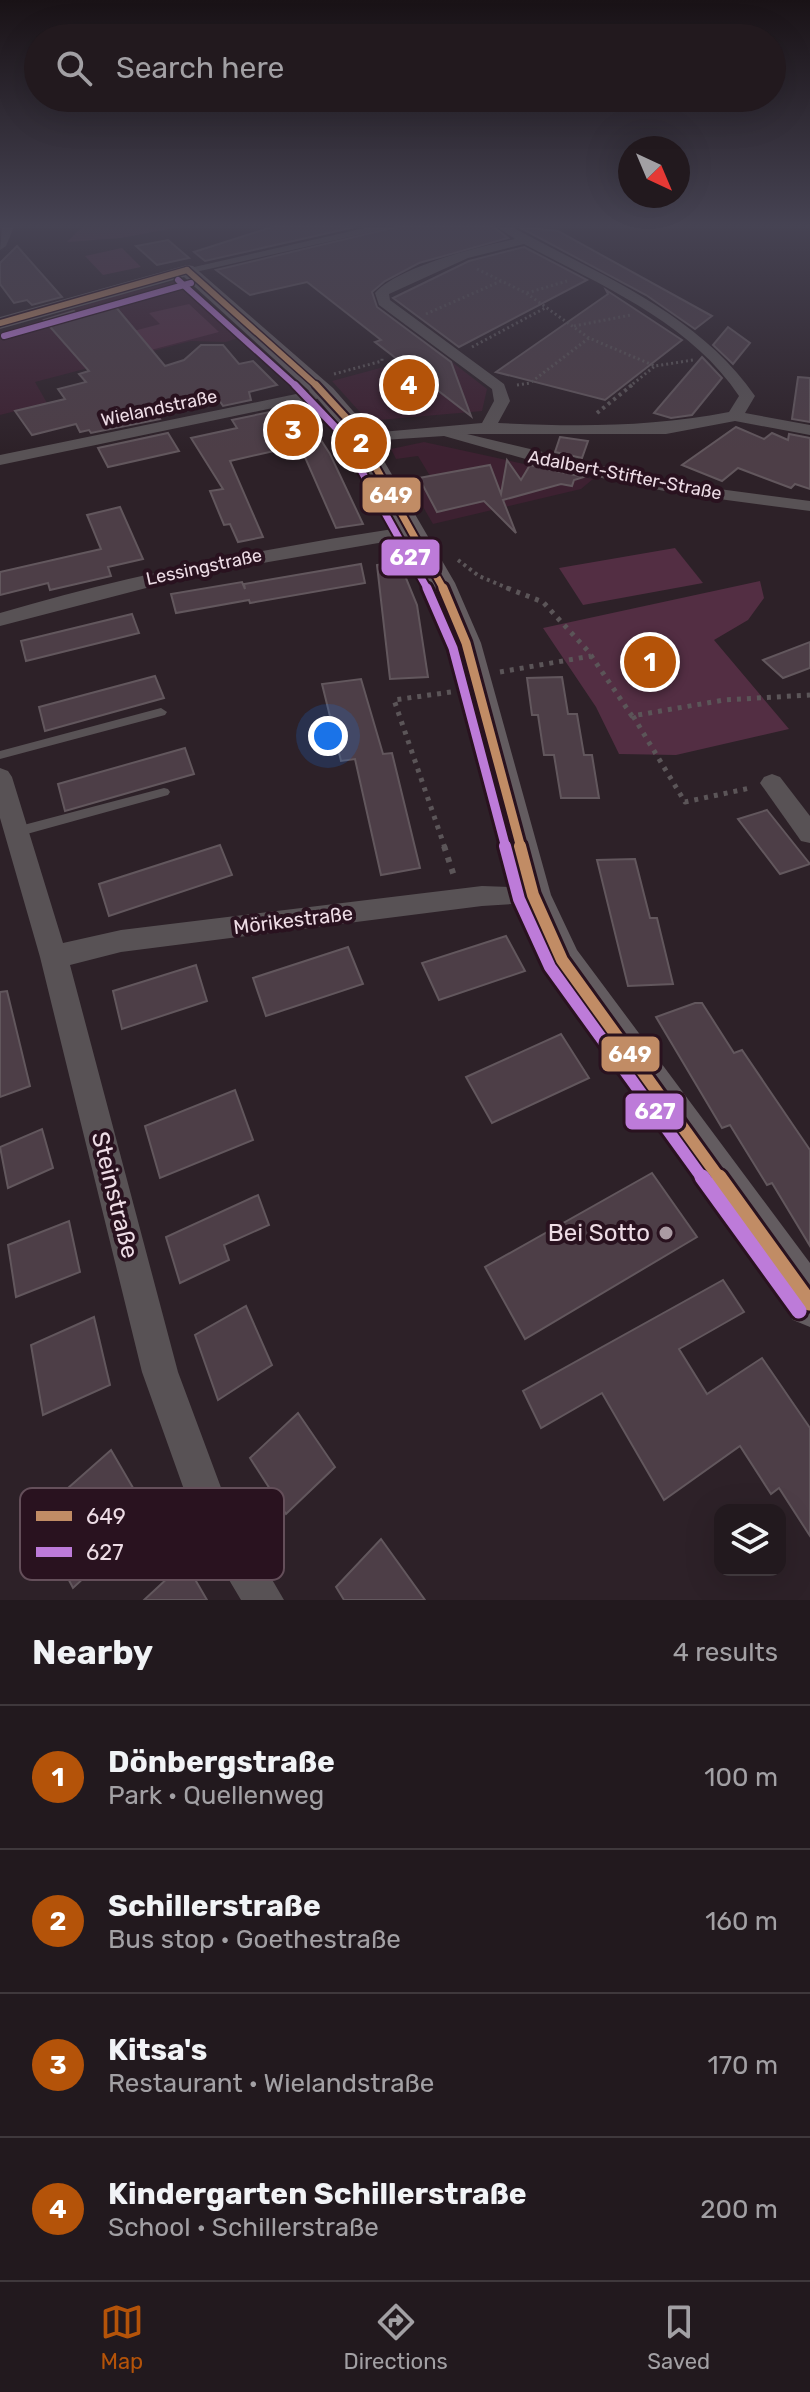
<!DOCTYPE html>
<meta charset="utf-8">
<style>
body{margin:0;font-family:Rubik,sans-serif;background:#2a2227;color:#f1f3f6}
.controls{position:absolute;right:24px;bottom:24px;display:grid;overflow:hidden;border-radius:16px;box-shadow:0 8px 32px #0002}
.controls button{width:72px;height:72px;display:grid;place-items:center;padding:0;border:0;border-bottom:2px solid #3f383c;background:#22191e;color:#f1f3f6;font:40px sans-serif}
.compass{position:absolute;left:618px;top:136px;width:72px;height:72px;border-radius:50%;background:#22191e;box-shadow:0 8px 32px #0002;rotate:136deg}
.you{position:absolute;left:328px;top:736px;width:28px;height:28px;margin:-20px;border:6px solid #fff;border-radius:50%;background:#1a73e8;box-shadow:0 0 0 12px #1a73e833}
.badge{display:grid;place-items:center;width:52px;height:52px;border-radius:50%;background:#b45309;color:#fff;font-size:26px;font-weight:700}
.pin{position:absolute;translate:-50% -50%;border:4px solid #fff;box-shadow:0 2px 8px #0006}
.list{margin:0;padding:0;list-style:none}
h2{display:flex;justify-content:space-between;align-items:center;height:104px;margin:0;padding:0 32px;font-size:34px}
h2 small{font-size:26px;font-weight:400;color:#a2a0a4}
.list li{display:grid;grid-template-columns:52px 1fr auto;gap:24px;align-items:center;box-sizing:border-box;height:144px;padding:0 32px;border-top:2px solid #3f383c}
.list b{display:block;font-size:30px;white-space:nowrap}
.list p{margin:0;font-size:26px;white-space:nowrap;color:#a2a0a4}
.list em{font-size:26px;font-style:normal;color:#a2a0a4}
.icon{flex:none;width:44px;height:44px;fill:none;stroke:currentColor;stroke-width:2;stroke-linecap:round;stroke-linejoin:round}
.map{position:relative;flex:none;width:810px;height:1600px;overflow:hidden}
.search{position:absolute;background:#22191e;box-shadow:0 8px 32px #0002;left:24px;right:24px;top:24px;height:88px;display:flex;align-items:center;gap:20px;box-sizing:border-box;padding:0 28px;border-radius:44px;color:#a2a0a4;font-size:30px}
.sheet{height:680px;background:#22191e}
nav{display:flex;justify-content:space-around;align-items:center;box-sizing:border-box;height:112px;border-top:2px solid #3f383c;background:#22191e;font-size:22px;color:#a2a0a4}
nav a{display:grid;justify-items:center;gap:4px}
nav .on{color:#b45309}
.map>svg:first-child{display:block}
</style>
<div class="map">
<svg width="810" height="1600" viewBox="0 0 810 1600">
<rect width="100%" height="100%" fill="#2d2128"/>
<g fill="#3d2131">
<path d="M 177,281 L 241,337 L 226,342 L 191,341 L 35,382 L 47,403 L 0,415 L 0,333 L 114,296 Z"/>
<path d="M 439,352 L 487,389 L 482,411 L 368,421 L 332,381 Z"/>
<path d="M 424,442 L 593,479 L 581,489 L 433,524 L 408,481 L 430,476 L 418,456 L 396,459 L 391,449 Z"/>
</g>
<g fill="#532e43">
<path d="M 82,227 L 179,227 L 121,238 L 67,242 Z"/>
<path d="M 122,248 L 141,267 L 103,275 L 85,256 Z"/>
<path d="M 189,304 L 219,332 L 113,360 L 96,341 L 160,324 L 149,313 Z"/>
<path d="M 675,548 L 703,583 L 583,605 L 559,568 Z"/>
<path d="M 760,581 L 764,598 L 748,620 L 714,640 L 789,729 L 676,755 L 619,754 L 596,707 L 543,628 Z"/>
</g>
<g fill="#4d3e47" stroke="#62575d" stroke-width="2">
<path d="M 272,227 L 355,227 L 205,261 L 194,252 Z"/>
<path d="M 396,227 L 494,227 L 508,238 L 419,263 L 385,281 L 372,292 L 377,307 L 451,362 L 471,416 L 375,342 L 381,340 L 307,282 L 250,295 L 216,270 Z"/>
<path d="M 519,227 L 558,231 L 712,316 L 695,329 L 646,295 Z"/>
<path d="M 168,240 L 189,258 L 157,265 L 136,246 Z"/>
<path d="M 17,246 L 62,297 L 32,305 L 27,300 L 14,303 L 0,284 L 0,263 Z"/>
<path d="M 524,247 L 587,280 L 459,347 L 393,298 L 469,261 Z"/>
<path d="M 606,290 L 682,340 L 605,400 L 496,372 L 608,294 Z"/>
<path d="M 115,306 L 165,366 L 184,360 L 201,345 L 223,345 L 239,364 L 253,361 L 277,385 L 249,392 L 251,400 L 223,406 L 213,391 L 153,407 L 160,419 L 91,433 L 89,430 L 80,432 L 76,424 L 32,435 L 15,411 L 65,399 L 58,389 L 86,382 L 79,374 L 89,371 L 44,320 L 74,311 L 77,315 Z"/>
<path d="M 728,327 L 750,343 L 733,364 L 713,345 Z"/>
<path d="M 702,357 L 722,378 L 692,415 L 671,418 L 654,413 Z"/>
<path d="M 798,377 L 810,378 L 810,422 L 792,419 Z"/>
<path d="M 284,409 L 308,439 L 319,437 L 330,454 L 363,524 L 336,528 L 301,448 L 274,451 L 230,461 L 263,537 L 238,542 L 230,524 L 224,525 L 210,491 L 223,489 L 191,438 L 237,428 L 232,420 Z"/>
<path d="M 736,427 L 764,439 L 772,433 L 788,440 L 789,434 L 810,438 L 810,489 L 795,484 L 791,488 L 738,468 L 722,481 L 682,465 Z"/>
<path d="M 168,433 L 179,451 L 108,467 L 98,448 Z"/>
<path d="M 560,437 L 588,441 L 582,458 L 555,452 Z"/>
<path d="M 507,460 L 521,480 L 530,465 L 584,477 L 574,480 L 572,486 L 561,484 L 503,500 L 516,533 L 484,501 L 437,512 L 419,478 L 490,465 L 501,494 Z"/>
<path d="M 120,507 L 143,559 L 108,567 L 111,576 L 50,590 L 48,583 L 0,595 L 0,572 L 101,549 L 87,515 Z"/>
<path d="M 399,561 L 417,605 L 428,677 L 390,679 L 377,565 Z"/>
<path d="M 361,564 L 365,583 L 250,603 L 249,600 L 176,613 L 171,594 L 242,582 L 245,589 L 244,584 Z"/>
<path d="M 132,614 L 139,633 L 26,661 L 21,641 Z"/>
<path d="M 810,642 L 810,668 L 783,678 L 763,660 Z"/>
<path d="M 155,676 L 164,698 L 45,731 L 39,707 Z"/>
<path d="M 562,677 L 568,714 L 577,714 L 584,755 L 592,755 L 599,798 L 561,798 L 554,755 L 544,755 L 538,715 L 532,715 L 527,678 Z"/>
<path d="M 361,679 L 383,754 L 392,753 L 420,868 L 381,875 L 355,759 L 341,761 L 322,684 Z"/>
<path d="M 185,748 L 194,774 L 65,811 L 58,784 Z"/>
<path d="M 767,810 L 810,864 L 780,874 L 738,819 Z"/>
<path d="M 220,845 L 232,875 L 109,916 L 99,884 Z"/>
<path d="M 635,859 L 650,918 L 657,918 L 673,984 L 628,986 L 597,860 Z"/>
<path d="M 506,936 L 525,971 L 439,1000 L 422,963 Z"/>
<path d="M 348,947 L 363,984 L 266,1016 L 253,978 Z"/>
<path d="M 196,965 L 207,1001 L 122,1029 L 113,991 Z"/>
<path d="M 7,991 L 30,1086 L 0,1097 L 0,992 Z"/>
<path d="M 695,1003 L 702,1003 L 734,1053 L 742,1050 L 810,1150 L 810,1246 L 772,1183 L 767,1185 L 730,1125 L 722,1128 L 656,1017 Z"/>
<path d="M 561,1034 L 589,1078 L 492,1123 L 466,1077 Z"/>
<path d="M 235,1090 L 253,1140 L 160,1178 L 145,1126 Z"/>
<path d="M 42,1129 L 53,1168 L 8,1188 L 0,1147 Z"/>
<path d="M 652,1173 L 697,1237 L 525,1339 L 485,1267 Z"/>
<path d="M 258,1195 L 269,1225 L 224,1245 L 229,1260 L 180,1283 L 166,1237 Z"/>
<path d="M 69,1221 L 80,1272 L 16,1297 L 8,1245 Z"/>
<path d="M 723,1280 L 744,1312 L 679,1349 L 707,1394 L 762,1358 L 810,1428 L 810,1536 L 779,1488 L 771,1494 L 740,1446 L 664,1500 L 602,1393 L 541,1428 L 523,1391 Z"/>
<path d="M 246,1306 L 272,1365 L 218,1400 L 195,1335 Z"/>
<path d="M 94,1317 L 110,1385 L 43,1415 L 31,1345 Z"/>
<path d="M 298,1413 L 335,1467 L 286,1514 L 250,1458 Z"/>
<path d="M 111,1450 L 150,1517 L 73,1588 L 50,1544 L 74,1524 L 59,1496 Z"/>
<path d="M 381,1539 L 425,1600 L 344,1600 L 336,1587 Z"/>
<path d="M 185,1562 L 207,1600 L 144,1600 Z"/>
</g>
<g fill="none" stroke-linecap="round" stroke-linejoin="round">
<g stroke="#5b5558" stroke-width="3" stroke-dasharray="2 3" stroke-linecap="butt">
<path d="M 477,269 L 526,293 L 589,338 L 655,366 L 693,360"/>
<path d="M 527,293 L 567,281"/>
<path d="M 426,314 L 501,281"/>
<path d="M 574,326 L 631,315"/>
<path d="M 472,347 L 545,308"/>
<path d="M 334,374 L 382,361 L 382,357"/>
<path d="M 517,385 L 530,383 L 589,338"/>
<path d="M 629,387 L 655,366"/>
</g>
<g stroke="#5b5558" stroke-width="4" stroke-dasharray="3 4" stroke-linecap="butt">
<path d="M 597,413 L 632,385"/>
<path d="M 458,560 L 479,576 L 512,590"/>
</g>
<g stroke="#5b5558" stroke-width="5" stroke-dasharray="4 6" stroke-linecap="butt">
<path d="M 507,588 L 543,602 L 588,651 L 632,716 L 724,700 L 810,695"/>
<path d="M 500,672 L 591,656"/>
<path d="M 633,716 L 685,802 L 750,788"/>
<path d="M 445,848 L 394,700 L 451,692"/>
</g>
<path stroke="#5b5558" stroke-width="6" stroke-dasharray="5 7" stroke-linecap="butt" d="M 444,846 L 455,879"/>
<g fill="#585255" fill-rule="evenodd">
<path d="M 161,708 L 167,712 L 165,715 L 0,759 L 0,751 Z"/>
<path d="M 164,788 L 168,789 L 170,792 L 168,795 L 16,837 L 12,835 L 10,832 L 12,829 L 16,827 Z"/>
</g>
<g fill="#585255" fill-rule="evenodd">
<path d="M 2,227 L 14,227 L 6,246 L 0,250 Z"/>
<path d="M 369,227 L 393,227 L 187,274 L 181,270 Z"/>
<path d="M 497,227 L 512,227 C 598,274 698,313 755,396 L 745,413 L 810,425 L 810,435 L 735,421 L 666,434 L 467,434 L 674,483 L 810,501 L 810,511 L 674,493 L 568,471 L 444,436 L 353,442 L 351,439 L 359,434 L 482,423 L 494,401 L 492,389 L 379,305 L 375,293 C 399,266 479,247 515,239 ZM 524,244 C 600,285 690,322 739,396 L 729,412 C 651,427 578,427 498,423 L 510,401 L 504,384 L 390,300 L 389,294 L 468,258 Z"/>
<path d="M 325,388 L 330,390 L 330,396 L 0,465 L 0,455 Z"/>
<path d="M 412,526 L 419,528 L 419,536 L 204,573 L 0,626 L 0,613 C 135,573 273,547 412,526 Z"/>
<path d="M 0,768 L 8,771 L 12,777 L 63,943 L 121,930 L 482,886 L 542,888 L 546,895 L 542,902 L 482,906 L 121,952 L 70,965 L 178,1372 L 226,1501 L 284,1600 L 241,1600 L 197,1526 L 142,1372 L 40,957 L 0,818 Z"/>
<path d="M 772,774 L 780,777 L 810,816 L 810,843 L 801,841 L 760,783 L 764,777 Z"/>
</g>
<path fill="#635c60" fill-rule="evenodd" d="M 187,265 L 193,266 L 333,388 L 359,418 L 455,583 L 481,643 L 551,895 L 577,950 L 810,1263 L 810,1327 L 793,1320 L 548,972 L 515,895 L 451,643 L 427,583 L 341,426 L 317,398 L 184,277 L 0,329 L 0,317 Z"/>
<defs>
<g id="bus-1-far4">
<path d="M 187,270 L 318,387"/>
<path d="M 0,323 L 187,270"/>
</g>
<path id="bus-1-far3" d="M 316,385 L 351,423 L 444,590"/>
<path id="bus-1-far2" d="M 443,588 L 466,643 L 521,848"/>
<path id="bus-1-far1" d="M 520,846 L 533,895 L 562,960 L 720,1179"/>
<path id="bus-1" d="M 719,1177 L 810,1303"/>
<g id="bus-2-far4">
<path d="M 178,280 L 297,387"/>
<path d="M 4,336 L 191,283"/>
</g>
<path id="bus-2-far3" d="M 295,385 L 339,431 L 428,590"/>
<path id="bus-2-far2" d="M 427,588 L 453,648 L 506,848"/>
<path id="bus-2-far1" d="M 505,846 L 519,899 L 550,967 L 703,1179"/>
<path id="bus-2" d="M 702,1177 L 799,1311"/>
</defs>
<use href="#bus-1-far4" stroke="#29121f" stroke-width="9"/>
<use href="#bus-1-far3" stroke="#29121f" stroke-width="11"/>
<use href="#bus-1-far2" stroke="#29121f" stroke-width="15"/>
<use href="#bus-1-far1" stroke="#29121f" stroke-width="18"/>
<use href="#bus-1" stroke="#29121f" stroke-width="21"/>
<use href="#bus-2-far4" stroke="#29121f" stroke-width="9"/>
<use href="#bus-2-far3" stroke="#29121f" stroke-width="11"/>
<use href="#bus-2-far2" stroke="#29121f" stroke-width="15"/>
<use href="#bus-2-far1" stroke="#29121f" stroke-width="18"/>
<use href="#bus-2" stroke="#29121f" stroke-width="21"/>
<use href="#bus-1-far4" stroke="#c18c65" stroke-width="6"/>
<use href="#bus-1-far3" stroke="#c18c65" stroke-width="7"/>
<use href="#bus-1-far2" stroke="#c18c65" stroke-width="9"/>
<use href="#bus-1-far1" stroke="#c18c65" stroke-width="12"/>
<use href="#bus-1" stroke="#c18c65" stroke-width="15"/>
<use href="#bus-2-far4" stroke="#bd7bd9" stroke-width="6"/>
<use href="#bus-2-far3" stroke="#bd7bd9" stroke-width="7"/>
<use href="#bus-2-far2" stroke="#bd7bd9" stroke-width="9"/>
<use href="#bus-2-far1" stroke="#bd7bd9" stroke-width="12"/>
<use href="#bus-2" stroke="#bd7bd9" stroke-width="15"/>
</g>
<linearGradient id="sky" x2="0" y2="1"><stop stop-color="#191216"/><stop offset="0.5" stop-color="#464353"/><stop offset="1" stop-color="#464353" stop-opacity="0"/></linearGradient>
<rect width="810" height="451" fill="url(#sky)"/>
<circle fill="#aa9ba3" stroke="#29121f" stroke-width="3" cx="666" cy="1233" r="8"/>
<g text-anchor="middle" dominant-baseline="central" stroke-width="8" stroke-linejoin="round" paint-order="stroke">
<g font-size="18" fill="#eddce5" stroke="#29121f">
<text transform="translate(159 408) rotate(-12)">Wielandstraße</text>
<text transform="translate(625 475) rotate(11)">Adalbert-Stifter-Straße</text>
<text transform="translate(204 567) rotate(-12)">Lessingstraße</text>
</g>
<g font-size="20" fill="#eddce5" stroke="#29121f">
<text transform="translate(293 920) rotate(-7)">Mörikestraße</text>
</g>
<g font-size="24" fill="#eddce5" stroke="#29121f">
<text transform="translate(115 1195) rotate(76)">Steinstraße</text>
</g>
<g font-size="24" fill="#eddce5" stroke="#29121f" text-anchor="end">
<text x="650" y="1233">Bei Sotto</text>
</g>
</g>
<rect x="20" y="1488" width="264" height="92" rx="12" fill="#29121f" stroke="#644f5a" stroke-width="2"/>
<rect x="36" y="1511" width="36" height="10" fill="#c18c65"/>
<rect x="36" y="1547" width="36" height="10" fill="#bd7bd9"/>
<g font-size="22" fill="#eddce5">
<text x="86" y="1524">649</text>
<text x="86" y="1560">627</text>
</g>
<g stroke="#29121f" stroke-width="3">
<rect x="361" y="476" width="61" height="38" rx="8" fill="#c18c65"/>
<rect x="380" y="538" width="61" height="39" rx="8" fill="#bd7bd9"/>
<rect x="600" y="1035" width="61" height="38" rx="8" fill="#c18c65"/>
<rect x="624" y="1092" width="61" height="39" rx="8" fill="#bd7bd9"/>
</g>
<g font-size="22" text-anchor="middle" font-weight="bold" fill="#fff">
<text x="391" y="503">649</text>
<text x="410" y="565">627</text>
<text x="630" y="1062">649</text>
<text x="655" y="1119">627</text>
</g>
</svg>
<div class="controls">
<button><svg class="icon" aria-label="layers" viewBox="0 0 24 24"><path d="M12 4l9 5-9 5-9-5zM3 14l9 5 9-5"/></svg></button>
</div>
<svg class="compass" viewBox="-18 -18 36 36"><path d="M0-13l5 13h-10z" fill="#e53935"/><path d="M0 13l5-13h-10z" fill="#a2a0a4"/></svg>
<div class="you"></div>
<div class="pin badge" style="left:650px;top:662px">1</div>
<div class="pin badge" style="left:361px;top:443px">2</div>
<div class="pin badge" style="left:293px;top:430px">3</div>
<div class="pin badge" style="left:409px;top:385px">4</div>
<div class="search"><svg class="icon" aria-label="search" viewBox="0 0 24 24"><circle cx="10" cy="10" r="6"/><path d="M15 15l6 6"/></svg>Search here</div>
</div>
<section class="sheet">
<h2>Nearby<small>4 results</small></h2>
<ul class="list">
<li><span class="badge">1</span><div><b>Dönbergstraße</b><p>Park · Quellenweg</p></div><em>100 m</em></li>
<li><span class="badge">2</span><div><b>Schillerstraße</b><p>Bus stop · Goethestraße</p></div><em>160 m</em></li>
<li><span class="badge">3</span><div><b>Kitsa's</b><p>Restaurant · Wielandstraße</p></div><em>170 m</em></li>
<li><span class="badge">4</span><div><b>Kindergarten Schillerstraße</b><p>School · Schillerstraße</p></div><em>200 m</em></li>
</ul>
</section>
<nav>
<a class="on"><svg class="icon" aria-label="map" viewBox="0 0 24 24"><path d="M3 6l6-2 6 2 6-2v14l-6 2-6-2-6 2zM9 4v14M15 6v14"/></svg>Map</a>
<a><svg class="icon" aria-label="directions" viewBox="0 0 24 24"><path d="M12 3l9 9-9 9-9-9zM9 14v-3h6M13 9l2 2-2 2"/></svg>Directions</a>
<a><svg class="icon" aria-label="saved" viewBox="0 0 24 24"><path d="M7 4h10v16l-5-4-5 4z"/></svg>Saved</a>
</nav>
